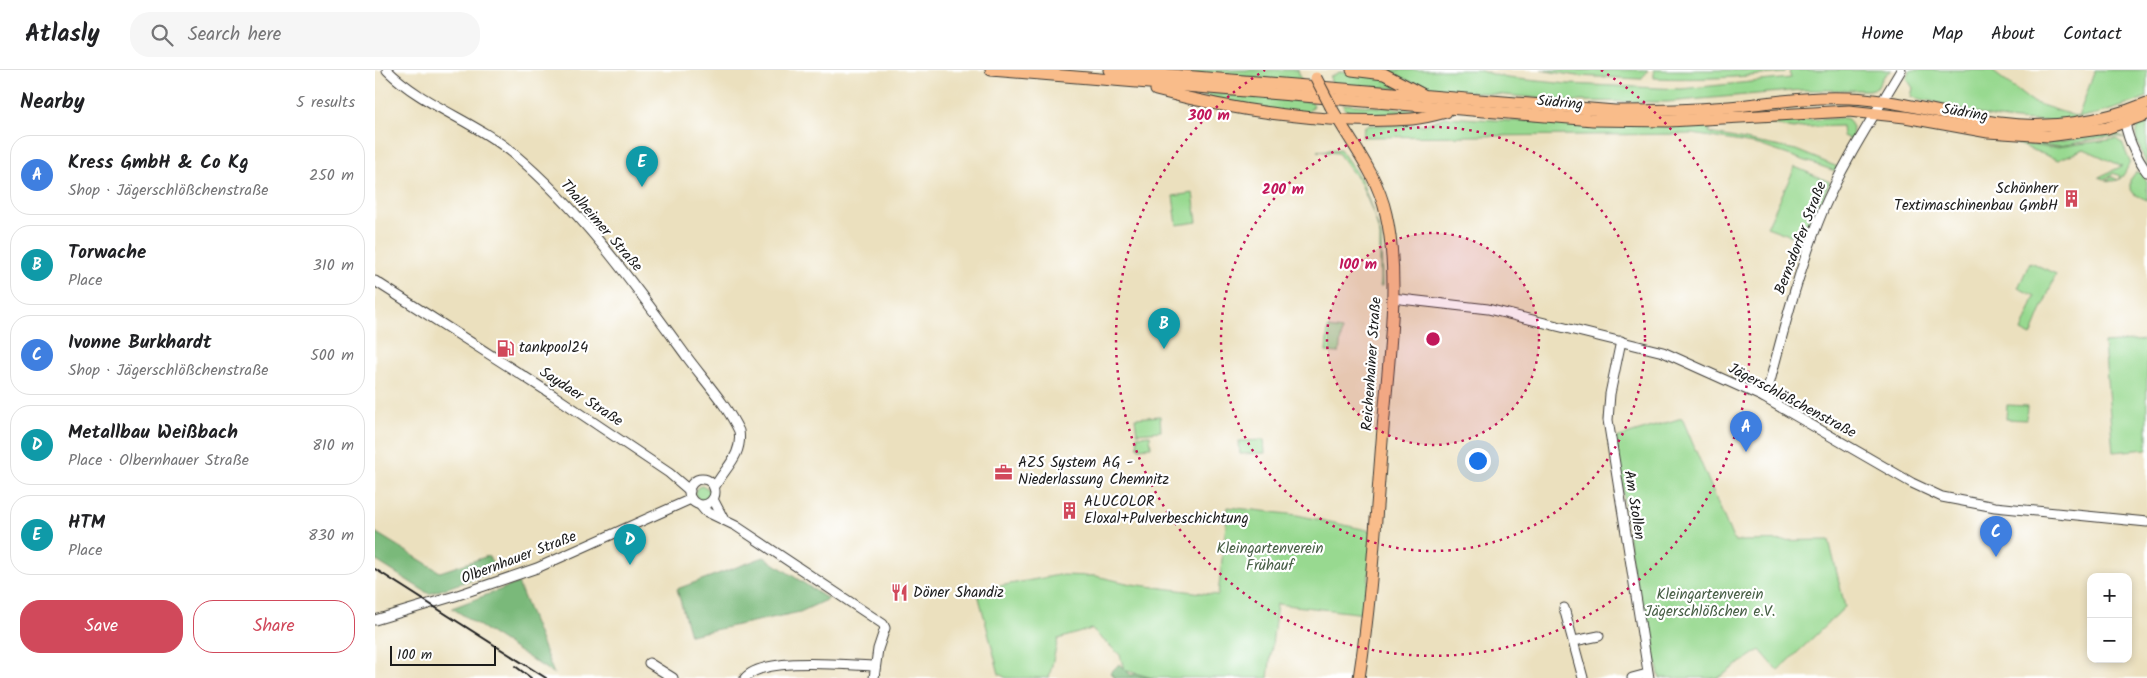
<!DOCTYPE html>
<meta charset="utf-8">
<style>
body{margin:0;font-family:Kalam,sans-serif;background:#f6f6f6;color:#202124}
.controls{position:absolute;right:15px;bottom:15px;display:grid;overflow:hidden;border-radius:10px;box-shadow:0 2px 8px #0003}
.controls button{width:45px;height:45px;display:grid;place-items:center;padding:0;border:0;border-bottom:1px solid #e0e0e0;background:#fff;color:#202124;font:25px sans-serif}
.scale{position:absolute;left:15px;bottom:12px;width:106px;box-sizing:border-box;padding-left:5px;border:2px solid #1c1c1c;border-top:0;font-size:14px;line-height:18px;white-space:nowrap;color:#1c1c1c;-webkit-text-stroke:4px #fff;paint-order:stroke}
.you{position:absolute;left:1102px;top:390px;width:18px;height:18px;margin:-12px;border:4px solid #fff;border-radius:50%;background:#1a73e8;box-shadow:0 0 0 8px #1a73e833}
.badge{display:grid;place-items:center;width:32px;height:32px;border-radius:50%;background:#d1495b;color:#fff;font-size:16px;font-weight:700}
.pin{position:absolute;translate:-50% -41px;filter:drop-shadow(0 1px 2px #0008)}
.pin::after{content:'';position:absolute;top:26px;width:18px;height:15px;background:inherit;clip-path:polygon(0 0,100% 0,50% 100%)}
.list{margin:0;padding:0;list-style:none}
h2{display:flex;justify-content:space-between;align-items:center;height:65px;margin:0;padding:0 20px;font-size:21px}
h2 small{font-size:16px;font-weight:400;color:#757577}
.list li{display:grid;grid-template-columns:32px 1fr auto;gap:15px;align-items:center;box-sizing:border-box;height:80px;margin:0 10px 10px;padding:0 10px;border:1px solid #e0e0e0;border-radius:20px}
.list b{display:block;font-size:19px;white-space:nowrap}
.list p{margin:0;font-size:16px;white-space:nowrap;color:#757577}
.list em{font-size:16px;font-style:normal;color:#757577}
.actions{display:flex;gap:10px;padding:15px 20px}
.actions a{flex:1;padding:11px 0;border:1px solid #d1495b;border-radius:20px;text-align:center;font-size:18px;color:#d1495b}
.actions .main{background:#d1495b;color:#fff}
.icon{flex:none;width:28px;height:28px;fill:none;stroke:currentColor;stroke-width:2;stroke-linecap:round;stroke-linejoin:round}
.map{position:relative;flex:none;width:1772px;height:608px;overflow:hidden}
header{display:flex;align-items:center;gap:30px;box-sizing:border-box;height:70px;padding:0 25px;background:#fff;border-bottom:1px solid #e0e0e0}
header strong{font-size:24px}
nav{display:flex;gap:28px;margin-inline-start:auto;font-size:18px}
.search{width:350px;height:45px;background:#f6f6f6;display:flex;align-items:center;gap:12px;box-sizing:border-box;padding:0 18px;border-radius:20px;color:#757577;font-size:19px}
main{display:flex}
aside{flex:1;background:#fff}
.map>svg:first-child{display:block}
</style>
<header>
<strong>Atlasly</strong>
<div class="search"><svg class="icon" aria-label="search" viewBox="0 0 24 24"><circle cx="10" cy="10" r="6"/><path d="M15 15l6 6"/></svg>Search here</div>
<nav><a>Home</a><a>Map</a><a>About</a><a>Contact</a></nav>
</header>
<main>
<aside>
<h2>Nearby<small>5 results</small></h2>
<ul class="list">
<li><span class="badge" style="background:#3f7fe0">A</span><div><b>Kress GmbH &amp; Co Kg</b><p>Shop · Jägerschlößchenstraße</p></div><em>250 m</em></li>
<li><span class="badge" style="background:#0f9aa8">B</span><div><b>Torwache</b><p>Place</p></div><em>310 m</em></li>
<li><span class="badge" style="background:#3f7fe0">C</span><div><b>Ivonne Burkhardt</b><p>Shop · Jägerschlößchenstraße</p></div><em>500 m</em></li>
<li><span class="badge" style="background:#0f9aa8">D</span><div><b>Metallbau Weißbach</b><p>Place · Olbernhauer Straße</p></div><em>810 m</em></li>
<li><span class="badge" style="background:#0f9aa8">E</span><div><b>HTM</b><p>Place</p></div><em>830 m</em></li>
</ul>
<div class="actions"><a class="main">Save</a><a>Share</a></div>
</aside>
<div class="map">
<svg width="1772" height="608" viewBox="0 0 1772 608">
<rect width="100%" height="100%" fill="#fff"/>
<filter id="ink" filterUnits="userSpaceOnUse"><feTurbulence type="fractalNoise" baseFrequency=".02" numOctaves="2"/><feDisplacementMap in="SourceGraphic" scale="10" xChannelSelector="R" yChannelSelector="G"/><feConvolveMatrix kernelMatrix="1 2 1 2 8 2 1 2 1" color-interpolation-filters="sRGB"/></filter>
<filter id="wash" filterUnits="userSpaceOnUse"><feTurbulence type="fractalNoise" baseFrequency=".0096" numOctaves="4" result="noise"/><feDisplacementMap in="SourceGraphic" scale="20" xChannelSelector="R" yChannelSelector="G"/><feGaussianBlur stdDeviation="1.12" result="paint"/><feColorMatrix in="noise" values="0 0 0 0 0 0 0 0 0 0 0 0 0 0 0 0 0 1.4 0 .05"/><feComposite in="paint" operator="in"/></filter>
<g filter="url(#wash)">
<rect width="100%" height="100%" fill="#ebe0be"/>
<g fill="#98d990" stroke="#5a7a56">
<path d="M 778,0 L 923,0 L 927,12 Z"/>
<path d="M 1013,0 L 1102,0 L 1132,8 L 1193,14 L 1306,19 L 1416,8 L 1414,2 L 1416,0 L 1516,0 L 1509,6 L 1502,18 L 1494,20 L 1427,20 L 1292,32 L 1194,31 L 1065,19 L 1036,12 Z"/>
<path d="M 1165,0 L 1273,0 L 1266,9 L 1202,6 Z"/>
<path d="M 1279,0 L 1412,0 L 1409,3 C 1366,7 1323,10 1279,8 Z"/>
<path d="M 1535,0 L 1616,0 L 1657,32 L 1703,47 L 1720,0 L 1772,0 L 1772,27 C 1700,57 1643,58 1570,35 C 1559,31 1547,30 1536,27 L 1538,18 L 1532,9 Z"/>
<path d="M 964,2 L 1005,6 L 1031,19 L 957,15 L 955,7 Z"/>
<path d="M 800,20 L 937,32 L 939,36 L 931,43 L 896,40 Z"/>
<path d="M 968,34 L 1055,41 L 1055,43 L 979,46 L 979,43 L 970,40 Z"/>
<path d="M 1071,47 L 1135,51 L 1408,51 L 1469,48 L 1473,49 L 1478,57 L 1477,70 L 1468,66 L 1467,56 L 1430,57 L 1418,59 L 1402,55 L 1366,53 L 1335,56 L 1334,63 L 1421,80 L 1465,98 L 1463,102 L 1384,75 L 1318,64 L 987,67 L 989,58 L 994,55 L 1047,55 Z"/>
<path d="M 1772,48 L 1772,96 L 1761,68 L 1763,55 Z"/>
<path d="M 1740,63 L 1750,68 C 1724,61 1676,88 1654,70 L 1681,72 Z"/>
<path d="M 1741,69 L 1747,73 L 1755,92 C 1749,105 1746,114 1731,110 L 1737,107 L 1743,110 L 1745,106 L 1738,103 L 1736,106 L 1729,109 L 1724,107 L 1747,96 L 1709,79 L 1683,90 L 1637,72 L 1675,78 Z"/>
<path d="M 965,79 L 987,111 L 1006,165 L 1007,216 L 1005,216 L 1005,166 L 999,145 L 986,114 L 963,83 L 942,81 Z"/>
<path d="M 1420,97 L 1455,112 L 1430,171 L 1392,157 Z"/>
<path d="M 1761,102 L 1766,103 L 1772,111 L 1772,130 L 1759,124 L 1755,118 L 1755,110 Z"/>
<path d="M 818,123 L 822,152 L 802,155 L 798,126 Z"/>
<path d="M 1655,192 L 1681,204 L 1656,266 L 1646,261 L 1660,226 L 1643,218 Z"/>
<path d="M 953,258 L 967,260 L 964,283 L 951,282 Z"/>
<path d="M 1772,270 L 1772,379 L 1738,382 L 1729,273 Z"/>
<path d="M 1632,335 L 1652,336 L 1651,350 L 1631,349 Z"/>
<path d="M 785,346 L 786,361 L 762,363 L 760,348 Z"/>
<path d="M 1307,348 L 1359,471 L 1454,470 L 1470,537 L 1403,601 L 1385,580 L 1343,608 L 1285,608 L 1259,511 L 1241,368 Z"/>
<path d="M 775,365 L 776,377 L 763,378 L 762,366 Z"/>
<path d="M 889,370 L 890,383 L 865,384 L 864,371 Z"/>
<circle cx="327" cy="423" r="7"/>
<path d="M 853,437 L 922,445 L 997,461 L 991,544 L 902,534 L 893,608 L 777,608 L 749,600 L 745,585 L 716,559 L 683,569 L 674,608 L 631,608 L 624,604 L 602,520 L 684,505 L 721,506 L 756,514 L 843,525 Z"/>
</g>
<g fill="#7ab97a" stroke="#4b6a4b">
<path d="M 0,462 L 65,502 L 113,486 L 124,500 L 54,524 L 0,490 Z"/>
<path d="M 389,487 L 453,529 L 425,542 L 315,565 L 302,519 Z"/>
<path d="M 143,513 L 179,604 L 77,538 Z"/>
<path d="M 744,594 L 756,605 L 762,604 L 778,608 L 740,608 L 735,603 Z"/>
</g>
</g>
<g filter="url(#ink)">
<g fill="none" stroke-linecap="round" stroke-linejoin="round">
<defs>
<g id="minor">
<path d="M 12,0 C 47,35 99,51 138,83 C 207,141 259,214 312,287 C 329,310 352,335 364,361 C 368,386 350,397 339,418"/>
<path d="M 1750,46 C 1749,63 1762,89 1772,102"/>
<path d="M 0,211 L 178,325 L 294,403 L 315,421"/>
<path d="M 1017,228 L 1113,239 L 1288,282 L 1388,327 L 1537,413 L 1567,427 L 1620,437 L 1772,452"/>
<path d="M 1246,271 L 1235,324 L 1233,350 L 1274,608"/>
<path d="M 1388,327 L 1393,319 C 1409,258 1424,198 1448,140 C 1469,91 1499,46 1526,0"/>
<circle cx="327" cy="422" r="13"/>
<path d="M 338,429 L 349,450"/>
<path d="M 325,435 L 330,441 L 361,456 L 508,554 L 510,558 L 503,579 L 499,608"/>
<path d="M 1189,538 L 1208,608"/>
<path d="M 0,550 L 80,526 L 162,498 L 316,429"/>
<path d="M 1199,571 L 1224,566"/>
<path d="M 274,593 L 298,608"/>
<path d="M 370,608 C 388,586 471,595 500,596"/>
<path d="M 1257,608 L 1272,604"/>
</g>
<g id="major">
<path d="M 616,0 L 1218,50 L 1294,51 L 1474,41 L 1530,47 L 1613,62 L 1673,66 L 1732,58 L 1772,44"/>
<path d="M 734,0 L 1240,41 C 1278,41 1316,40 1354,37 C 1394,33 1434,26 1474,28 C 1526,30 1573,46 1624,53 C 1673,60 1726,52 1772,33"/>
<path d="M 977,0 L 1009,4 L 1047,24"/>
<path d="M 781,20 C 859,41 956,55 1037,49 C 1049,48 1060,45 1071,42"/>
<path d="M 956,37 C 975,72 1002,103 1011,144 C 1026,209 1013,292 1008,359 C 1001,442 997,526 984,608"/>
</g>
</defs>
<use href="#minor" stroke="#3b3934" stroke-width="11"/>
<use href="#major" stroke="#3b3934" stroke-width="13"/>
<use href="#minor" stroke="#fff" stroke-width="9"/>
<use href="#major" stroke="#f9bc8a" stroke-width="11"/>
<g stroke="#1c1c1c" stroke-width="2">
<path d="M 0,499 L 171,608"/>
<path d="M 140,596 L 156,608"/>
</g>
<defs>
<path id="major-bridge" d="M 941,8 L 956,37"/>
</defs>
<use href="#major-bridge" stroke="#3b3934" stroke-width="13" stroke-linecap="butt"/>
<use href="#major-bridge" stroke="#f9bc8a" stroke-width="11"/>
</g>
</g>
<circle cx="1058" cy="269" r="106" fill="#c2185b" fill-opacity=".12"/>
<g fill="none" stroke="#c2185b" stroke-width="2.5" stroke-dasharray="2.5 5">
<circle cx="1058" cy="269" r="106"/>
<circle cx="1058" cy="269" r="212"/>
<path d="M1226 0A317 317 0 1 1 890 0"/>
</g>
<defs>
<symbol id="building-bare" viewBox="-9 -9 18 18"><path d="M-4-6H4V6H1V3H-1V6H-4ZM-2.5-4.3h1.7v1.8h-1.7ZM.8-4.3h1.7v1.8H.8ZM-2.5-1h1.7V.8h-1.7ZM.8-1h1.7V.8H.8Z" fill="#d1495b" stroke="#fff" stroke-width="2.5" paint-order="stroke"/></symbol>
<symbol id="fuel-bare" viewBox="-9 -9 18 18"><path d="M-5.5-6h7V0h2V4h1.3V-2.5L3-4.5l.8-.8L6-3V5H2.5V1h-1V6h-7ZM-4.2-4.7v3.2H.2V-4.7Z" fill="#d1495b" stroke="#fff" stroke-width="2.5" paint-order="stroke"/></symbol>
<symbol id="office-bare" viewBox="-9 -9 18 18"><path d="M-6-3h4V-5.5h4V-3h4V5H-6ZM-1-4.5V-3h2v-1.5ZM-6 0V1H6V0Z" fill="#d1495b" stroke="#fff" stroke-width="2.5" paint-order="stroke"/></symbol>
<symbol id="restaurant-bare" viewBox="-9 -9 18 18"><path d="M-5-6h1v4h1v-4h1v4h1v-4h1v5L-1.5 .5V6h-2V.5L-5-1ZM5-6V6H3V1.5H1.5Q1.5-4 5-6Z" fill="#d1495b" stroke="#fff" stroke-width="2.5" paint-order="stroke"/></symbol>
</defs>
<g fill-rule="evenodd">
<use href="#building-bare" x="1684" y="116" width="25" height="25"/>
<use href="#fuel-bare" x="118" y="266" width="25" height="25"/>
<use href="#office-bare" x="616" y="390" width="25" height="25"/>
<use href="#building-bare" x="682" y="428" width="25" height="25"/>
<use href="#restaurant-bare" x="512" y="510" width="25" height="25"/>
</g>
<g text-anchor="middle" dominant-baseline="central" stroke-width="4.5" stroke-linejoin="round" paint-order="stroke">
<g font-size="15" fill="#1c1c1c" stroke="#fff">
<text transform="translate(1185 33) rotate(5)">Südring</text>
<text transform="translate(1590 43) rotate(9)">Südring</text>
<text transform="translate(226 156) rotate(49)">Thalheimer Straße</text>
<text transform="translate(1426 168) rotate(-69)">Bernsdorfer Straße</text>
<text transform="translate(997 294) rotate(-86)">Reichenhainer Straße</text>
<text transform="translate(206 327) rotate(33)">Saydaer Straße</text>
<text transform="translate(1417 331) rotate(28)">Jägerschlößchenstraße</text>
<text transform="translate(1259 435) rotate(81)">Am Stollen</text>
<text transform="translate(144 488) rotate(-21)">Olbernhauer Straße</text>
</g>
<g font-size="15" fill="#1c1c1c" stroke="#fff" text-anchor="start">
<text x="1683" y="119" text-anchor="end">Schönherr<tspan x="1683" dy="17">Textimaschinenbau GmbH</tspan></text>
<text x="144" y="278">tankpool24</text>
<text x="643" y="393">AZS System AG -<tspan x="643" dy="17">Niederlassung Chemnitz</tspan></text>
<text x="709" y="432">ALUCOLOR<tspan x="709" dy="17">Eloxal+Pulverbeschichtung</tspan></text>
<text x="538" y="523">Döner Shandiz</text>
</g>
<g font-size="15" fill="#475e45" stroke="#fff">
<text x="895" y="479">Kleingartenverein<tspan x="895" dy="17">Frühauf</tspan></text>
<text x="1335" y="525">Kleingartenverein<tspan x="1335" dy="17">Jägerschlößchen e.V.</tspan></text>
</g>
</g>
<circle cx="1058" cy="269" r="8" fill="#c2185b" stroke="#fff" stroke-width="2.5"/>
<g font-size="15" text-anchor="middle" font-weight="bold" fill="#c2185b" stroke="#fff" stroke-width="4.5" stroke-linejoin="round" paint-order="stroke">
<text x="834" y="50">300 m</text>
<text x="908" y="124">200 m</text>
<text x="983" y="199">100 m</text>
</g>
</svg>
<div class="controls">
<button>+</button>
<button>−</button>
</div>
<div class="scale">100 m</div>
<div class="you"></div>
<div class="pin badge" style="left:1371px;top:382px;background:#3f7fe0">A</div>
<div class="pin badge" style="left:789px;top:279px;background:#0f9aa8">B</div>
<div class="pin badge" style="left:1621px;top:487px;background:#3f7fe0">C</div>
<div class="pin badge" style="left:255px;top:495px;background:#0f9aa8">D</div>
<div class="pin badge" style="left:267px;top:117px;background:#0f9aa8">E</div>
</div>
</main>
